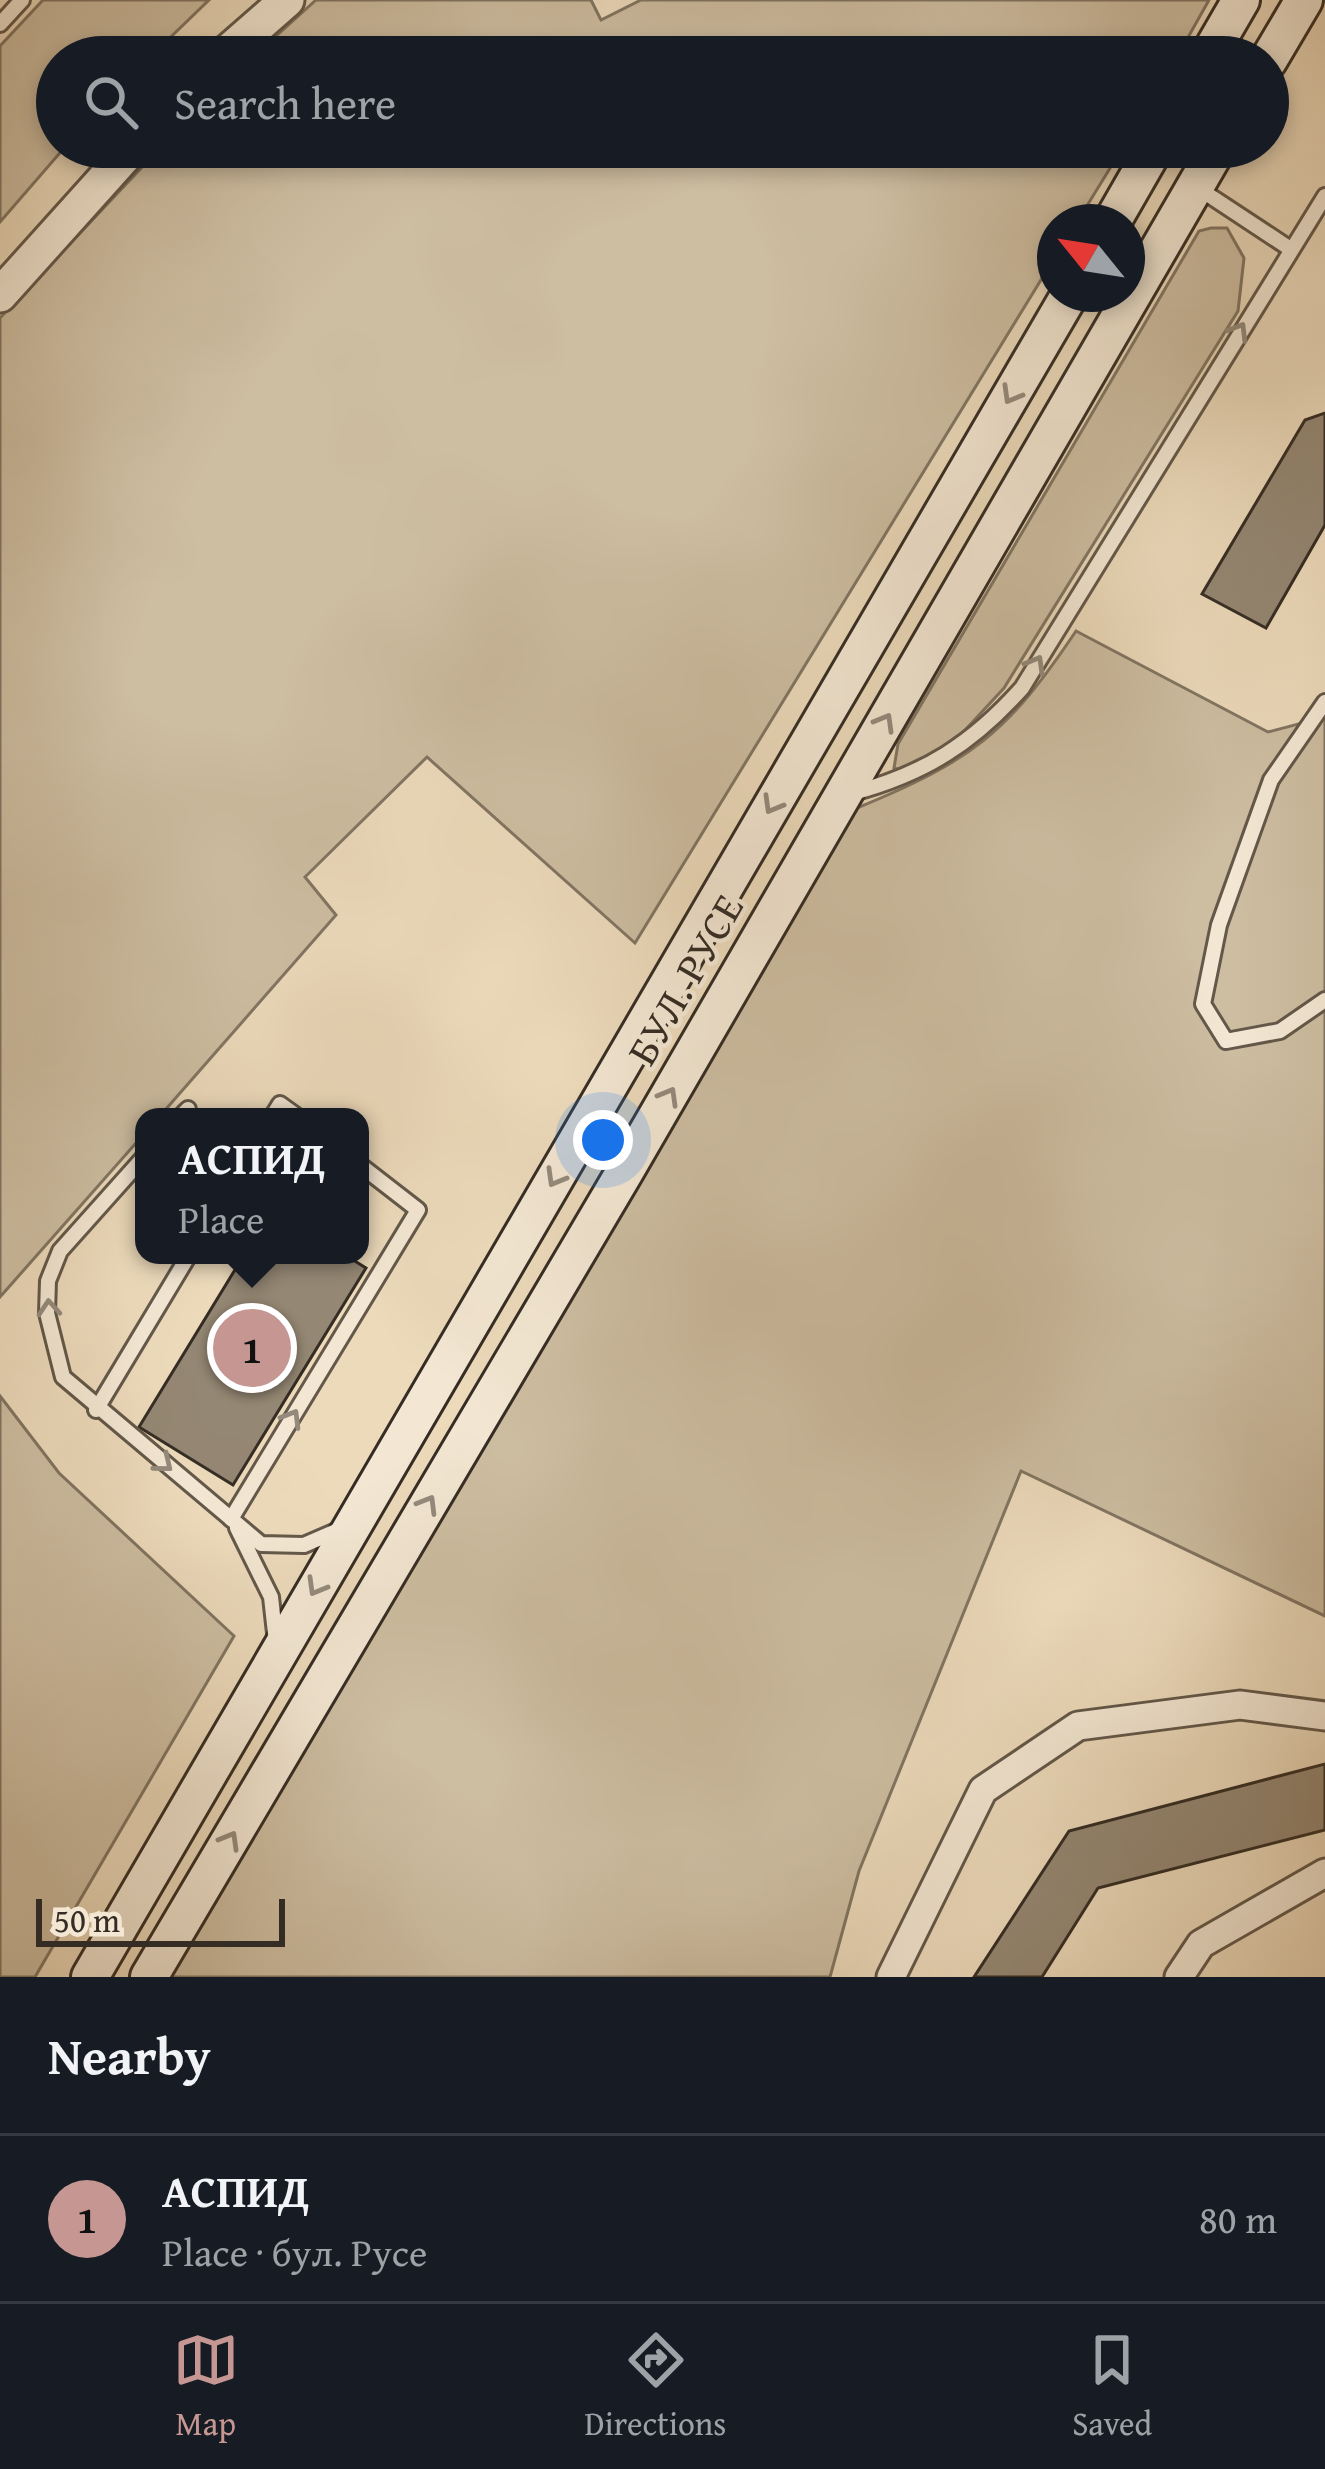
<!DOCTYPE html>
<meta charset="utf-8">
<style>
body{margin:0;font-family:"Gentium Book Plus",serif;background:#242831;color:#f1f3f6}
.compass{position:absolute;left:1037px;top:204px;width:108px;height:108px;border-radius:50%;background:#171b24;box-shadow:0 6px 18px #0003;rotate:300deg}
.scale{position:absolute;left:36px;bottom:30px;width:249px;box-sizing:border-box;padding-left:12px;border:6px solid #352d24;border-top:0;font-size:33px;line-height:42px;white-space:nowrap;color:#352d24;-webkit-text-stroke:9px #f3e7d3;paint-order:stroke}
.you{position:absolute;left:603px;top:1140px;width:42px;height:42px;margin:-30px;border:9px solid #fff;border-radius:50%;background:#1a73e8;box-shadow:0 0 0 18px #1a73e833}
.badge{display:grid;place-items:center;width:78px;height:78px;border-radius:50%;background:#c59692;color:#111;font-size:39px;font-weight:700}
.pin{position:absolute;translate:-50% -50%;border:6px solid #fff;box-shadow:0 3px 12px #0006}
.popup{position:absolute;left:135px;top:1108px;width:234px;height:156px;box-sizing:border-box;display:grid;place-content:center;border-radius:24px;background:#171b24;filter:drop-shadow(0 3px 9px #0005);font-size:39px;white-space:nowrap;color:#9ea1a6}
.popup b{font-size:45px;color:#f1f3f6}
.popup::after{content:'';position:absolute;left:50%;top:100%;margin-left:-24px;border:24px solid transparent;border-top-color:#171b24}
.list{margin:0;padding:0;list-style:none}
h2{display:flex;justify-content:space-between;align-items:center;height:156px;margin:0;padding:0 48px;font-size:51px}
h2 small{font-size:39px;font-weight:400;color:#9ea1a6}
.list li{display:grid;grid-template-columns:78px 1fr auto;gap:36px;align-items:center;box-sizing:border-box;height:168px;padding:0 48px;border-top:3px solid #363941}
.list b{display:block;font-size:45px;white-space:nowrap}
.list p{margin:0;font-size:39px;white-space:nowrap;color:#9ea1a6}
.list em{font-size:39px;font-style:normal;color:#9ea1a6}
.icon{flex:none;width:66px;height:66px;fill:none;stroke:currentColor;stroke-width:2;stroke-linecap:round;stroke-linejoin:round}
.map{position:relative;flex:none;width:1325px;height:1977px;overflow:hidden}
.search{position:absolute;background:#171b24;box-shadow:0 6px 18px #0003;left:36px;right:36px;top:36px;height:132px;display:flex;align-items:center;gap:30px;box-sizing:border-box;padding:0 42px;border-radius:66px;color:#9ea1a6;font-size:45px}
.sheet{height:324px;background:#171b24}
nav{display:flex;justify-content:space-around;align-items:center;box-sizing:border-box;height:168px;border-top:3px solid #363941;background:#171b24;font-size:33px;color:#9ea1a6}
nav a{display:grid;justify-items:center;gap:6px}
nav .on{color:#c59692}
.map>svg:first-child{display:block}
</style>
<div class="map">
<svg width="1325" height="1977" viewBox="0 0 1325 1977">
<rect width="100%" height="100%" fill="#ecdabb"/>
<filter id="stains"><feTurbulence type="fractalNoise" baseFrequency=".00167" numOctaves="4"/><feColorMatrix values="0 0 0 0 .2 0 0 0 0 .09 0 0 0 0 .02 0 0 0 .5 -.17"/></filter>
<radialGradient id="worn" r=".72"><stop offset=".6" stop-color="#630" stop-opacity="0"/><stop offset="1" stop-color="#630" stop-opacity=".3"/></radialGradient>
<g fill="#cdbda1" stroke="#817562" stroke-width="3">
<path d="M 43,0 L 209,0 L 150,57 L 57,57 L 57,147 L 65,147 L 0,222 L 0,46 Z"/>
<path d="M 316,0 L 591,0 L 601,20 L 641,0 L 1209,0 L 1177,57 L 253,57 Z"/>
<path d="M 161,147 L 1123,147 L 1077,222 L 1055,222 L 1055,257 L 635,943 L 427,757 L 305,877 L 336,915 L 159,1117 L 144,1117 L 144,1134 L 0,1297 L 0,318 Z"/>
<path d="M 1211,228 L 1227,228 L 1244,258 L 1238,311 L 1004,688 L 954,742 L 903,771 L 894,768 L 898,744 L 1199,231 Z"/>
<path d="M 1076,631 L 1268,732 L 1325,717 L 1325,1616 L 1021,1471 L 859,1871 L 830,1977 L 169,1977 L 857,808 C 971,761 1007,734 1076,631 Z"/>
<path d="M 0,1396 L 59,1473 L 234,1636 L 35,1977 L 0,1977 Z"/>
</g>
<g fill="#948773" stroke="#352d24" stroke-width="3">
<path d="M 1325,413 L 1325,525 L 1266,628 L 1202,594 L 1305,420 Z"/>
<path d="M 244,1255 L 345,1255 L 366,1268 L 233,1485 L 139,1427 Z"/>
<path d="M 1325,1764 L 1325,1830 L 1098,1888 L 1042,1977 L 974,1977 L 1069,1831 Z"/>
</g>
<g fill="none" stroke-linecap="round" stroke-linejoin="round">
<defs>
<g id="service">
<path d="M 0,24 L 22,0"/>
<path d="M 1198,188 L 1289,248"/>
<path d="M 1325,702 L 1271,780 L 1219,925 L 1203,1004 L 1226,1041 L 1280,1031 L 1325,1000"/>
<path d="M 853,793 C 924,774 972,744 1022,688 L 1325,196"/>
<path d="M 180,1117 L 188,1109"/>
<path d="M 272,1117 L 280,1104 L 298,1117"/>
<path d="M 144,1157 L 60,1251 L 48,1281 L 47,1313 L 63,1377 L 261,1544 L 304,1545 L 343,1528"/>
<path d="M 96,1410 L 189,1255"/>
<path d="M 231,1519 L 418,1210 L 360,1165"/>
<path d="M 237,1528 L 271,1597 L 276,1642"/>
</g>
<g id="minor">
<path d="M 891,1977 L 983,1790 L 1078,1726 L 1240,1705 L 1325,1716"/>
<path d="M 1179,1977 L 1201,1944 L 1325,1873"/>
</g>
<g id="tertiary">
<path d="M 222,57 L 287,0"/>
<path d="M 0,295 L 133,147"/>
</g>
<g id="secondary">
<path d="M 1208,57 L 1241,0"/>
<path d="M 1268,61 L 1304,0"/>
<path d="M 1112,222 L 1155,147"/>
<path d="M 90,1977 L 1070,294"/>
<path d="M 149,1977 L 624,1173 L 1218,147"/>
</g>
</defs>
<use href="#service" stroke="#63584a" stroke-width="20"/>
<use href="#minor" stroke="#63584a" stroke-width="33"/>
<use href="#tertiary" stroke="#63584a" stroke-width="39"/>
<use href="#secondary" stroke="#352d24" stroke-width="42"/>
<use href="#service" stroke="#f3e7d3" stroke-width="14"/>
<use href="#minor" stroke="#f3e7d3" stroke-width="27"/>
<use href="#tertiary" stroke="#f3e7d3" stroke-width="33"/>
<use href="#secondary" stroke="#f3e7d3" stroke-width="36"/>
</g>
<defs><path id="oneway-chevron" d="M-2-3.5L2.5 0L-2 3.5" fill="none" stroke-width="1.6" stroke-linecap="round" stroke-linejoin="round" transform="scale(3)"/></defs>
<g stroke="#948a7c">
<use href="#oneway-chevron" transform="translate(1239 331) rotate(-59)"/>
<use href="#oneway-chevron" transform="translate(1011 395) rotate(120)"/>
<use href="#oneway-chevron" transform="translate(1036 664) rotate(-60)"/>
<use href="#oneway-chevron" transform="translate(885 722) rotate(-60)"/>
<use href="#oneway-chevron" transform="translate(772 805) rotate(120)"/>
<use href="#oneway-chevron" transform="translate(669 1096) rotate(-60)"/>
<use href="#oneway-chevron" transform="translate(555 1178) rotate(120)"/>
<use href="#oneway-chevron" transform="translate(49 1308) rotate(-94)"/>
<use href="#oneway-chevron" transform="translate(292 1418) rotate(-59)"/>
<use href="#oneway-chevron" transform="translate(164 1464) rotate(39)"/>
<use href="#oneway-chevron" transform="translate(428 1504) rotate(-59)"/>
<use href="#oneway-chevron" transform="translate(316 1587) rotate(120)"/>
<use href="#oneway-chevron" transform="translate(230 1840) rotate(-60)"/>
</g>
<g text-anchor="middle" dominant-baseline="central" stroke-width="9" stroke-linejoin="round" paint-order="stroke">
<g font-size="42" fill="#352d24" stroke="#f3e7d3">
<text transform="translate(684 979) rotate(-60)">БУЛ. РУСЕ</text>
</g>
</g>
<rect width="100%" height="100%" filter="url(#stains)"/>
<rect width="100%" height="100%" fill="url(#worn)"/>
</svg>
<svg class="compass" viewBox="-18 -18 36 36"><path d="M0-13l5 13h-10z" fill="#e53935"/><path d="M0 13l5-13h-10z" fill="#9ea1a6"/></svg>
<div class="scale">50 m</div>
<div class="you"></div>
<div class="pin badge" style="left:252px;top:1348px">1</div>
<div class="popup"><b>АСПИД</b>Place</div>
<div class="search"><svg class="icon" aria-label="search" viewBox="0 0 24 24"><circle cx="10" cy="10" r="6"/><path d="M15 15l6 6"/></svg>Search here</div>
</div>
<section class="sheet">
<h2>Nearby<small></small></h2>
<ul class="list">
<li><span class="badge">1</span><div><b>АСПИД</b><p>Place · бул. Русе</p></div><em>80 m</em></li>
</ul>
</section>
<nav>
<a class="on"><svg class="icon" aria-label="map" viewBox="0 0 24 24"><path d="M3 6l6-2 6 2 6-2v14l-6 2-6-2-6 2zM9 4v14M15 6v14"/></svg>Map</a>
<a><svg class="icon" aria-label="directions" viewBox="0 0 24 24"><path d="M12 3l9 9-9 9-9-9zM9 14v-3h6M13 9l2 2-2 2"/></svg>Directions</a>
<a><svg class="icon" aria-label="saved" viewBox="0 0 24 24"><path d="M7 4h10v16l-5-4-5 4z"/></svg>Saved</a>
</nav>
